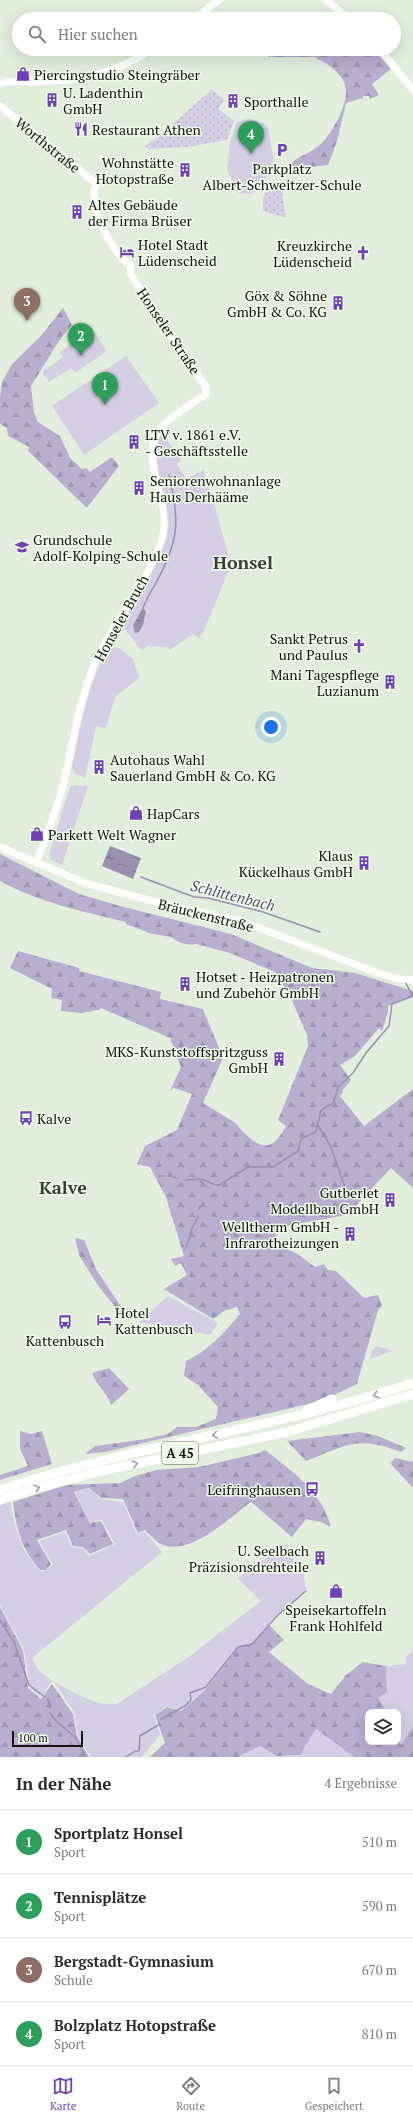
<!DOCTYPE html>
<html lang="de">
<meta charset="utf-8">
<style>
body{margin:0;font-family:"PT Serif",serif;background:#f2f2f3;color:#2b2b33}
.controls{position:absolute;right:12px;bottom:12px;display:grid;overflow:hidden;border-radius:8px;box-shadow:0 4px 16px #0002}
.controls button{width:36px;height:36px;display:grid;place-items:center;padding:0;border:0;border-bottom:1px solid #e1e1e2;background:#fff;color:#2b2b33;font:20px sans-serif}
.scale{position:absolute;left:12px;bottom:10px;width:71px;box-sizing:border-box;padding-left:4px;border:2px solid #10140e;border-top:0;font-size:11px;line-height:14px;white-space:nowrap;color:#10140e;-webkit-text-stroke:3px #effce9;paint-order:stroke}
.you{position:absolute;left:271px;top:727px;width:14px;height:14px;margin:-10px;border:3px solid #fff;border-radius:50%;background:#1a73e8;box-shadow:0 0 0 6px #1a73e833}
.badge{display:grid;place-items:center;width:26px;height:26px;border-radius:50%;background:#7140b7;color:#fff;font-size:13px;font-weight:700}
.pin{position:absolute;translate:-50% -33px;filter:drop-shadow(0 1px 2px #0008)}
.pin::after{content:'';position:absolute;top:21px;width:14px;height:12px;background:inherit;clip-path:polygon(0 0,100% 0,50% 100%)}
.list{margin:0;padding:0;list-style:none}
h2{display:flex;justify-content:space-between;align-items:center;height:52px;margin:0;padding:0 16px;font-size:17px}
h2 small{font-size:13px;font-weight:400;color:#7c7c81}
.list li{display:grid;grid-template-columns:26px 1fr auto;gap:12px;align-items:center;box-sizing:border-box;height:64px;padding:0 16px;border-top:1px solid #e1e1e2}
.list b{display:block;font-size:15px;white-space:nowrap}
.list p{margin:0;font-size:13px;white-space:nowrap;color:#7c7c81}
.list em{font-size:13px;font-style:normal;color:#7c7c81}
.icon{flex:none;width:22px;height:22px;fill:none;stroke:currentColor;stroke-width:2;stroke-linecap:round;stroke-linejoin:round}
.map{position:relative;flex:none;width:413px;height:1757px;overflow:hidden}
.search{position:absolute;background:#fff;box-shadow:0 4px 16px #0002;left:12px;right:12px;top:12px;height:44px;display:flex;align-items:center;gap:10px;box-sizing:border-box;padding:0 14px;border-radius:22px;color:#7c7c81;font-size:15px}
.sheet{height:308px;background:#fff}
nav{display:flex;justify-content:space-around;align-items:center;box-sizing:border-box;height:56px;border-top:1px solid #e1e1e2;background:#fff;font-size:11px;color:#7c7c81}
nav a{display:grid;justify-items:center;gap:2px}
nav .on{color:#7140b7}
.map>svg:first-child{display:block}
</style>
<div class="map">
<svg width="413" height="1757" viewBox="0 0 413 1757">
<defs>
<pattern id="forest-firs" width="22" height="20" patternUnits="userSpaceOnUse"><rect width="22" height="20" fill="#b8aed0"/><path d="M5 1l3.5 6h-7zM16 11l3.5 6h-7z" fill="#9d95b1"/></pattern>
<pattern id="park-dots" width="8" height="8" patternUnits="userSpaceOnUse"><rect width="8" height="8" fill="#d4cee5"/><path d="M2 2h.1M6 6h.1" fill="none" stroke="#b5b0c3" stroke-width="1.8" stroke-linecap="round"/></pattern>
<pattern id="water-ripples" width="26" height="14" patternUnits="userSpaceOnUse"><rect width="26" height="14" fill="#9990b0"/><path d="M2 4q2-2 4 0t4 0M15 11q2-2 4 0t4 0" fill="none" stroke="#7b748e"/></pattern>
</defs>
<rect width="100%" height="100%" fill="#e2eedc"/>
<g fill="#d4cee5">
<path d="M 249,119 L 263,123 L 268,128 L 274,162 L 261,187 L 251,194 L 239,193 L 227,170 L 230,142 L 237,122 Z"/>
<path d="M 92,329 L 107,351 L 75,373 L 71,368 L 49,382 L 42,372 L 63,357 L 60,352 Z"/>
<path d="M 126,356 L 159,403 L 84,455 L 52,406 Z"/>
<path d="M 162,433 L 181,460 L 177,464 L 186,479 L 204,470 L 205,479 L 212,496 L 231,565 L 203,633 L 199,638 L 193,634 L 170,650 L 167,647 L 148,646 L 142,651 L 124,628 C 131,592 164,566 167,528 C 170,500 147,457 162,433 Z"/>
<path d="M 110,648 L 119,648 L 133,659 L 139,678 L 115,697 L 106,728 L 96,726 L 85,778 L 76,774 L 72,768 C 79,733 89,675 110,648 Z"/>
<path d="M 75,785 L 88,786 L 62,865 L 51,860 L 49,854 L 70,787 Z"/>
<path d="M 168,1296 L 218,1323 L 210,1335 L 139,1322 Z"/>
<path d="M 377,1346 L 393,1351 L 370,1359 L 372,1350 Z"/>
<path d="M 89,1489 L 101,1499 L 123,1502 L 137,1534 L 144,1531 L 162,1552 L 32,1658 L 38,1669 L 52,1681 L 41,1698 L 30,1687 L 24,1649 L 0,1605 L 0,1505 L 10,1502 C 15,1528 20,1551 40,1571 L 47,1570 L 53,1564 L 39,1541 L 65,1532 L 72,1547 L 82,1548 L 90,1556 L 115,1544 L 102,1520 L 90,1522 L 75,1492 Z"/>
<path d="M 286,1544 L 297,1565 L 303,1569 L 306,1591 L 278,1615 L 252,1644 L 240,1646 L 205,1689 L 180,1710 L 167,1706 L 154,1715 L 160,1735 L 142,1757 L 91,1757 L 78,1736 L 74,1712 L 54,1682 C 73,1691 95,1707 117,1704 L 190,1656 L 261,1601 L 237,1578 Z"/>
<path d="M 413,1651 L 413,1727 L 401,1745 L 398,1738 L 398,1712 L 386,1712 L 379,1698 L 387,1691 L 386,1666 L 406,1664 L 406,1657 Z"/>
<path d="M 316,1729 L 354,1757 L 240,1757 L 260,1746 L 278,1756 L 300,1755 Z"/>
</g>
<g fill="url(#forest-firs)">
<path d="M 268,49 L 373,49 L 391,69 L 372,84 L 379,95 L 370,99 L 369,96 L 363,96 L 363,98 L 346,103 L 337,141 L 328,165 L 292,169 L 291,163 C 301,155 313,152 322,143 C 332,133 346,107 346,93 C 347,77 330,64 317,59 L 317,57 L 268,57 Z"/>
<path d="M 63,308 L 72,325 L 61,338 L 31,386 L 34,413 L 38,422 L 60,436 L 70,458 L 82,469 L 86,468 L 90,472 L 112,457 L 119,466 L 87,508 L 28,451 L 29,447 L 8,436 L 7,428 L 0,424 L 0,398 L 2,382 L 12,364 L 40,337 Z"/>
<path d="M 0,854 L 79,894 L 120,906 L 231,934 L 312,968 L 355,973 L 413,991 L 413,997 L 388,1006 L 388,1012 L 382,1031 L 379,1028 L 355,1056 L 340,1065 L 351,1080 L 342,1091 L 343,1092 L 340,1096 L 364,1126 L 413,1089 L 413,1188 L 391,1168 L 347,1215 L 274,1228 L 280,1246 L 296,1253 L 315,1267 L 324,1264 L 328,1270 L 336,1271 L 364,1298 L 378,1295 L 382,1305 L 378,1310 L 357,1384 L 328,1398 L 308,1404 L 105,1452 L 85,1454 L 95,1446 L 146,1439 L 168,1434 L 177,1427 L 196,1427 L 216,1419 L 218,1407 L 198,1385 L 184,1376 L 186,1361 C 208,1351 225,1332 240,1314 L 237,1307 L 224,1311 L 213,1319 L 164,1289 L 187,1275 L 181,1263 L 175,1266 L 171,1259 L 184,1256 L 166,1197 L 150,1167 L 137,1164 L 145,1146 L 177,1130 L 192,1094 L 174,1088 L 170,1091 L 181,1067 L 170,1038 L 101,1008 L 99,1010 L 81,1013 L 61,1011 L 62,1000 L 51,998 L 52,989 L 10,968 L 18,951 L 79,968 L 79,971 L 161,992 L 160,999 L 203,1009 L 223,1058 L 203,1103 L 237,1124 C 240,1130 245,1134 250,1138 C 267,1153 277,1143 286,1126 L 278,1120 L 308,1046 L 307,1035 L 290,996 L 275,972 L 230,953 L 196,944 C 189,946 177,943 172,937 L 152,934 L 126,924 L 126,922 C 81,911 41,903 0,881 Z"/>
<path d="M 75,1238 L 84,1240 L 96,1269 L 122,1308 L 141,1313 L 142,1317 L 130,1318 L 120,1313 L 97,1284 L 79,1255 Z"/>
<path d="M 109,1368 L 129,1389 L 111,1405 C 107,1392 97,1386 92,1373 Z"/>
<path d="M 20,1431 L 31,1434 L 42,1431 L 52,1464 L 0,1480 L 0,1475 L 28,1466 L 20,1449 Z"/>
<path d="M 360,1432 L 378,1436 L 406,1448 L 401,1452 C 357,1435 347,1445 306,1461 L 287,1441 Z"/>
<path d="M 265,1450 C 292,1471 322,1492 331,1527 L 321,1522 L 306,1519 L 292,1537 L 251,1502 C 230,1517 189,1558 161,1544 C 155,1541 150,1534 145,1530 L 138,1533 L 123,1499 L 101,1498 L 89,1488 L 74,1492 L 90,1523 L 101,1521 L 113,1544 L 90,1554 L 83,1547 L 73,1546 L 66,1530 L 37,1540 L 51,1564 L 46,1570 L 40,1570 C 20,1547 17,1530 13,1502 L 66,1485 L 120,1483 L 135,1476 L 156,1470 L 199,1467 L 259,1453 Z"/>
<path d="M 395,1458 L 413,1462 L 413,1488 L 390,1463 Z"/>
<path d="M 0,1607 L 23,1650 L 28,1688 L 41,1699 L 52,1684 L 73,1714 L 77,1736 L 89,1757 L 0,1757 Z"/>
<path d="M 269,1625 L 284,1640 L 269,1652 L 308,1684 L 331,1694 L 346,1675 L 363,1662 L 386,1666 L 387,1692 L 379,1698 L 386,1712 L 368,1712 L 368,1742 L 398,1742 L 398,1738 L 401,1745 L 413,1727 L 413,1757 L 354,1757 L 316,1729 L 300,1755 L 277,1756 L 260,1746 L 238,1757 L 150,1757 L 165,1743 L 155,1715 L 167,1707 L 181,1711 L 206,1689 L 240,1646 L 252,1644 Z"/>
</g>
<g fill="url(#park-dots)">
<path d="M 212,89 L 224,100 L 218,109 L 234,121 L 227,140 L 187,147 L 149,149 L 144,147 L 158,137 Z"/>
<path d="M 270,183 L 281,186 L 286,218 L 263,211 L 263,198 Z"/>
</g>
<g fill="url(#water-ripples)">
<path d="M 143,608 L 146,612 L 143,625 L 139,632 L 135,633 L 133,625 Z"/>
<path d="M 110,846 L 141,858 L 133,879 L 102,866 Z"/>
</g>
<g fill="none" stroke-linecap="round" stroke-linejoin="round">
<g stroke="#9990b0" stroke-width="1.5">
<path d="M 143,608 C 147,597 154,587 159,577 C 180,537 179,518 169,475"/>
<path d="M 141,877 L 194,897 L 208,898 L 263,912 L 320,932"/>
<path d="M 318,1125 L 331,1147 L 347,1193"/>
<path d="M 159,1176 L 165,1176"/>
<path d="M 174,1177 L 177,1178"/>
<path d="M 202,1179 L 215,1185 L 219,1185 L 248,1167 L 273,1167 L 298,1151 L 301,1139 L 316,1132 L 321,1110 L 333,1103 L 339,1086 L 353,1073 L 366,1053 L 389,1026 L 392,1004 L 413,996 L 405,982"/>
<path d="M 186,1180 L 200,1179 L 203,1186"/>
<path d="M 199,1209 L 200,1206"/>
<path d="M 185,1249 C 189,1242 190,1238 191,1231 C 192,1225 197,1222 198,1216"/>
<path d="M 0,1620 L 14,1642 L 29,1685 L 45,1697"/>
<path d="M 48,1699 L 50,1708"/>
<path d="M 50,1713 L 56,1721 L 75,1737 L 86,1757"/>
<path d="M 161,1719 L 185,1706 L 191,1700 L 190,1693 L 206,1687 L 238,1647 L 252,1644 L 278,1615 L 306,1591"/>
<path d="M 126,1757 L 135,1751 L 139,1751 L 140,1736 L 158,1725"/>
</g>
<g stroke="#fff" stroke-width="7">
<path d="M 326,0 L 349,19"/>
<path d="M 194,19 L 219,0"/>
<path d="M 380,49 L 413,90"/>
<path d="M 0,84 L 5,82 C 61,82 104,82 152,49"/>
<path d="M 0,106 L 97,184 C 85,200 113,256 130,265 L 131,274 L 153,311 L 206,387 L 206,394 C 192,404 159,422 154,439 C 145,468 170,504 163,535 C 152,578 115,619 96,660 C 79,700 73,744 63,786 C 56,812 46,838 36,863"/>
</g>
<path stroke="#fff" stroke-width="7" d="M 0,847 L 85,883 L 163,904 L 241,921 L 378,973 L 399,979 L 413,980"/>
<g stroke="#fff" stroke-width="9">
<path d="M 307,1410 L 332,1399"/>
<path d="M 0,1490 C 135,1445 278,1428 413,1383"/>
<path d="M 0,1500 L 45,1486 L 97,1472 L 287,1432 L 413,1394"/>
</g>
</g>
<defs><path id="oneway-chevron" d="M-2-3.5L2.5 0L-2 3.5" fill="none" stroke-width="1.6" stroke-linecap="round" stroke-linejoin="round"/></defs>
<g stroke="#9fa19f">
<use href="#oneway-chevron" transform="translate(376 1395) rotate(163)"/>
<use href="#oneway-chevron" transform="translate(215 1435) rotate(168)"/>
<use href="#oneway-chevron" transform="translate(135 1464) rotate(-13)"/>
<use href="#oneway-chevron" transform="translate(37 1488) rotate(-18)"/>
</g>
<defs>
<symbol id="shop-bare" viewBox="-9 -9 18 18"><path d="M-5-2.5h2.3a2.7 3.5 0 0 1 5.4 0H5L5.5 6h-11ZM-1.5-2.5h3a1.5 2.3 0 0 0-3 0Z" fill="#7140b7" stroke="#effce9" stroke-width="2.5" paint-order="stroke"/></symbol>
<symbol id="building-bare" viewBox="-9 -9 18 18"><path d="M-4-6H4V6H1V3H-1V6H-4ZM-2.5-4.3h1.7v1.8h-1.7ZM.8-4.3h1.7v1.8H.8ZM-2.5-1h1.7V.8h-1.7ZM.8-1h1.7V.8H.8Z" fill="#7140b7" stroke="#effce9" stroke-width="2.5" paint-order="stroke"/></symbol>
<symbol id="restaurant-bare" viewBox="-9 -9 18 18"><path d="M-5-6h1v4h1v-4h1v4h1v-4h1v5L-1.5 .5V6h-2V.5L-5-1ZM5-6V6H3V1.5H1.5Q1.5-4 5-6Z" fill="#7140b7" stroke="#effce9" stroke-width="2.5" paint-order="stroke"/></symbol>
<symbol id="parking-bare" viewBox="-9 -9 18 18"><path d="M-3.5-5.5H1a3.5 3.5 0 0 1 0 7H-1V5.5H-3.5ZM-1-3.4V-.6H.8a1.4 1.4 0 0 0 0-2.8Z" fill="#7140b7" stroke="#effce9" stroke-width="2.5" paint-order="stroke"/></symbol>
<symbol id="hotel-bare" viewBox="-9 -9 18 18"><path d="M-6-4.5h1.5V1H6V5H4.5V3h-9V5H-6ZM-4 0a1.8 1.8 0 1 1 3.6 0ZM.5 0V-2.5h3Q6-2.5 6 0Z" fill="#7140b7" stroke="#effce9" stroke-width="2.5" paint-order="stroke"/></symbol>
<symbol id="church-bare" viewBox="-9 -9 18 18"><path d="M-1.2-6h2.4v3.5h3.3v2.4h-3.3V6h-2.4V-.1h-3.3v-2.4h3.3Z" fill="#7140b7" stroke="#effce9" stroke-width="2.5" paint-order="stroke"/></symbol>
<symbol id="school-bare" viewBox="-9 -9 18 18"><path d="M0-5L7-2L0 1L-7-2ZM-4 1L0 2.5L4 1V4Q0 6-4 4Z" fill="#7140b7" stroke="#effce9" stroke-width="2.5" paint-order="stroke"/></symbol>
<symbol id="bus-bare" viewBox="-9 -9 18 18"><path d="M-5-6H5V4H4V6H2V4H-2V6H-4V4H-5ZM-3.5-4V0h7V-4ZM-3.5 1.2v1.5H-2V1.2ZM2 1.2v1.5H3.5V1.2Z" fill="#7140b7" stroke="#effce9" stroke-width="2.5" paint-order="stroke"/></symbol>
</defs>
<g fill-rule="evenodd">
<use href="#shop-bare" x="13" y="64" width="20" height="20"/>
<use href="#building-bare" x="42" y="90" width="20" height="20"/>
<use href="#building-bare" x="223" y="91" width="20" height="20"/>
<use href="#restaurant-bare" x="71" y="119" width="20" height="20"/>
<use href="#parking-bare" x="272" y="140" width="20" height="20"/>
<use href="#building-bare" x="175" y="160" width="20" height="20"/>
<use href="#building-bare" x="67" y="202" width="20" height="20"/>
<use href="#hotel-bare" x="117" y="242" width="20" height="20"/>
<use href="#church-bare" x="353" y="243" width="20" height="20"/>
<use href="#building-bare" x="328" y="293" width="20" height="20"/>
<use href="#building-bare" x="124" y="432" width="20" height="20"/>
<use href="#building-bare" x="129" y="478" width="20" height="20"/>
<use href="#school-bare" x="12" y="537" width="20" height="20"/>
<use href="#church-bare" x="349" y="636" width="20" height="20"/>
<use href="#building-bare" x="380" y="672" width="20" height="20"/>
<use href="#building-bare" x="89" y="757" width="20" height="20"/>
<use href="#shop-bare" x="126" y="803" width="20" height="20"/>
<use href="#shop-bare" x="27" y="824" width="20" height="20"/>
<use href="#building-bare" x="354" y="853" width="20" height="20"/>
<use href="#building-bare" x="175" y="974" width="20" height="20"/>
<use href="#building-bare" x="269" y="1049" width="20" height="20"/>
<use href="#bus-bare" x="16" y="1108" width="20" height="20"/>
<use href="#building-bare" x="380" y="1190" width="20" height="20"/>
<use href="#building-bare" x="340" y="1224" width="20" height="20"/>
<use href="#hotel-bare" x="94" y="1310" width="20" height="20"/>
<use href="#bus-bare" x="55" y="1312" width="20" height="20"/>
<use href="#bus-bare" x="302" y="1479" width="20" height="20"/>
<use href="#building-bare" x="310" y="1548" width="20" height="20"/>
<use href="#shop-bare" x="326" y="1581" width="20" height="20"/>
</g>
<g text-anchor="middle" dominant-baseline="central" stroke-width="3" stroke-linejoin="round" paint-order="stroke">
<rect fill="#effce9" stroke="#535a50" stroke-width="1" x="162" y="1442" width="36" height="22" rx="3"/>
<g font-size="13" font-weight="bold" fill="#10140e">
<text x="180" y="1453">A 45</text>
</g>
<g font-size="14" fill="#10140e" stroke="#effce9" text-anchor="start">
<text x="34" y="74">Piercingstudio Steingräber</text>
<text x="63" y="92">U. Ladenthin<tspan x="63" dy="16">GmbH</tspan></text>
<text x="244" y="101">Sporthalle</text>
<text x="92" y="129">Restaurant Athen</text>
<text x="174" y="162" text-anchor="end">Wohnstätte<tspan x="174" dy="16">Hotopstraße</tspan></text>
<text x="282" y="168" text-anchor="middle">Parkplatz<tspan x="282" dy="16">Albert-Schweitzer-Schule</tspan></text>
<text x="88" y="204">Altes Gebäude<tspan x="88" dy="16">der Firma Brüser</tspan></text>
<text x="138" y="244">Hotel Stadt<tspan x="138" dy="16">Lüdenscheid</tspan></text>
<text x="352" y="245" text-anchor="end">Kreuzkirche<tspan x="352" dy="16">Lüdenscheid</tspan></text>
<text x="327" y="295" text-anchor="end">Göx &amp; Söhne<tspan x="327" dy="16">GmbH &amp; Co. KG</tspan></text>
<text x="145" y="434">LTV v. 1861 e.V.<tspan x="145" dy="16">- Geschäftsstelle</tspan></text>
<text x="150" y="480">Seniorenwohnanlage<tspan x="150" dy="16">Haus Derhääme</tspan></text>
<text x="33" y="539">Grundschule<tspan x="33" dy="16">Adolf-Kolping-Schule</tspan></text>
<text x="348" y="638" text-anchor="end">Sankt Petrus<tspan x="348" dy="16">und Paulus</tspan></text>
<text x="379" y="674" text-anchor="end">Mani Tagespflege<tspan x="379" dy="16">Luzianum</tspan></text>
<text x="110" y="759">Autohaus Wahl<tspan x="110" dy="16">Sauerland GmbH &amp; Co. KG</tspan></text>
<text x="147" y="813">HapCars</text>
<text x="48" y="834">Parkett Welt Wagner</text>
<text x="353" y="855" text-anchor="end">Klaus<tspan x="353" dy="16">Kückelhaus GmbH</tspan></text>
<text x="196" y="976">Hotset - Heizpatronen<tspan x="196" dy="16">und Zubehör GmbH</tspan></text>
<text x="268" y="1051" text-anchor="end">MKS-Kunststoffspritzguss<tspan x="268" dy="16">GmbH</tspan></text>
<text x="37" y="1118">Kalve</text>
<text x="379" y="1192" text-anchor="end">Gutberlet<tspan x="379" dy="16">Modellbau GmbH</tspan></text>
<text x="339" y="1226" text-anchor="end">Welltherm GmbH -<tspan x="339" dy="16">Infrarotheizungen</tspan></text>
<text x="115" y="1312">Hotel<tspan x="115" dy="16">Kattenbusch</tspan></text>
<text x="65" y="1340" text-anchor="middle">Kattenbusch</text>
<text x="301" y="1489" text-anchor="end">Leifringhausen</text>
<text x="309" y="1550" text-anchor="end">U. Seelbach<tspan x="309" dy="16">Präzisionsdrehteile</tspan></text>
<text x="336" y="1609" text-anchor="middle">Speisekartoffeln<tspan x="336" dy="16">Frank Hohlfeld</tspan></text>
</g>
<g font-size="14" fill="#10140e" stroke="#effce9">
<text transform="translate(48 145) rotate(39)">Worthstraße</text>
<text transform="translate(169 331) rotate(56)">Honseler Straße</text>
<text transform="translate(121 618) rotate(-61)">Honseler Bruch</text>
<text transform="translate(206 915) rotate(14)">Bräuckenstraße</text>
</g>
<g font-size="15" font-style="italic" fill="#5d4d7c" stroke="#effce9">
<text transform="translate(233 895) rotate(14)">Schlittenbach</text>
</g>
<g font-size="18" font-weight="bold" fill="#364031" stroke="#effce9">
<text x="243" y="562">Honsel</text>
<text x="63" y="1187">Kalve</text>
</g>
</g>
</svg>
<div class="controls">
<button><svg class="icon" aria-label="layers" viewBox="0 0 24 24"><path d="M12 4l9 5-9 5-9-5zM3 14l9 5 9-5"/></svg></button>
</div>
<div class="scale">100 m</div>
<div class="you"></div>
<div class="pin badge" style="left:105px;top:405px;background:#2e9e5b">1</div>
<div class="pin badge" style="left:81px;top:356px;background:#2e9e5b">2</div>
<div class="pin badge" style="left:27px;top:321px;background:#8d6e63">3</div>
<div class="pin badge" style="left:251px;top:154px;background:#2e9e5b">4</div>
<div class="search"><svg class="icon" aria-label="search" viewBox="0 0 24 24"><circle cx="10" cy="10" r="6"/><path d="M15 15l6 6"/></svg>Hier suchen</div>
</div>
<section class="sheet">
<h2>In der Nähe<small>4 Ergebnisse</small></h2>
<ul class="list">
<li><span class="badge" style="background:#2e9e5b">1</span><div><b>Sportplatz Honsel</b><p>Sport</p></div><em>510 m</em></li>
<li><span class="badge" style="background:#2e9e5b">2</span><div><b>Tennisplätze</b><p>Sport</p></div><em>590 m</em></li>
<li><span class="badge" style="background:#8d6e63">3</span><div><b>Bergstadt-Gymnasium</b><p>Schule</p></div><em>670 m</em></li>
<li><span class="badge" style="background:#2e9e5b">4</span><div><b>Bolzplatz Hotopstraße</b><p>Sport</p></div><em>810 m</em></li>
</ul>
</section>
<nav>
<a class="on"><svg class="icon" aria-label="map" viewBox="0 0 24 24"><path d="M3 6l6-2 6 2 6-2v14l-6 2-6-2-6 2zM9 4v14M15 6v14"/></svg>Karte</a>
<a><svg class="icon" aria-label="directions" viewBox="0 0 24 24"><path d="M12 3l9 9-9 9-9-9zM9 14v-3h6M13 9l2 2-2 2"/></svg>Route</a>
<a><svg class="icon" aria-label="saved" viewBox="0 0 24 24"><path d="M7 4h10v16l-5-4-5 4z"/></svg>Gespeichert</a>
</nav>
